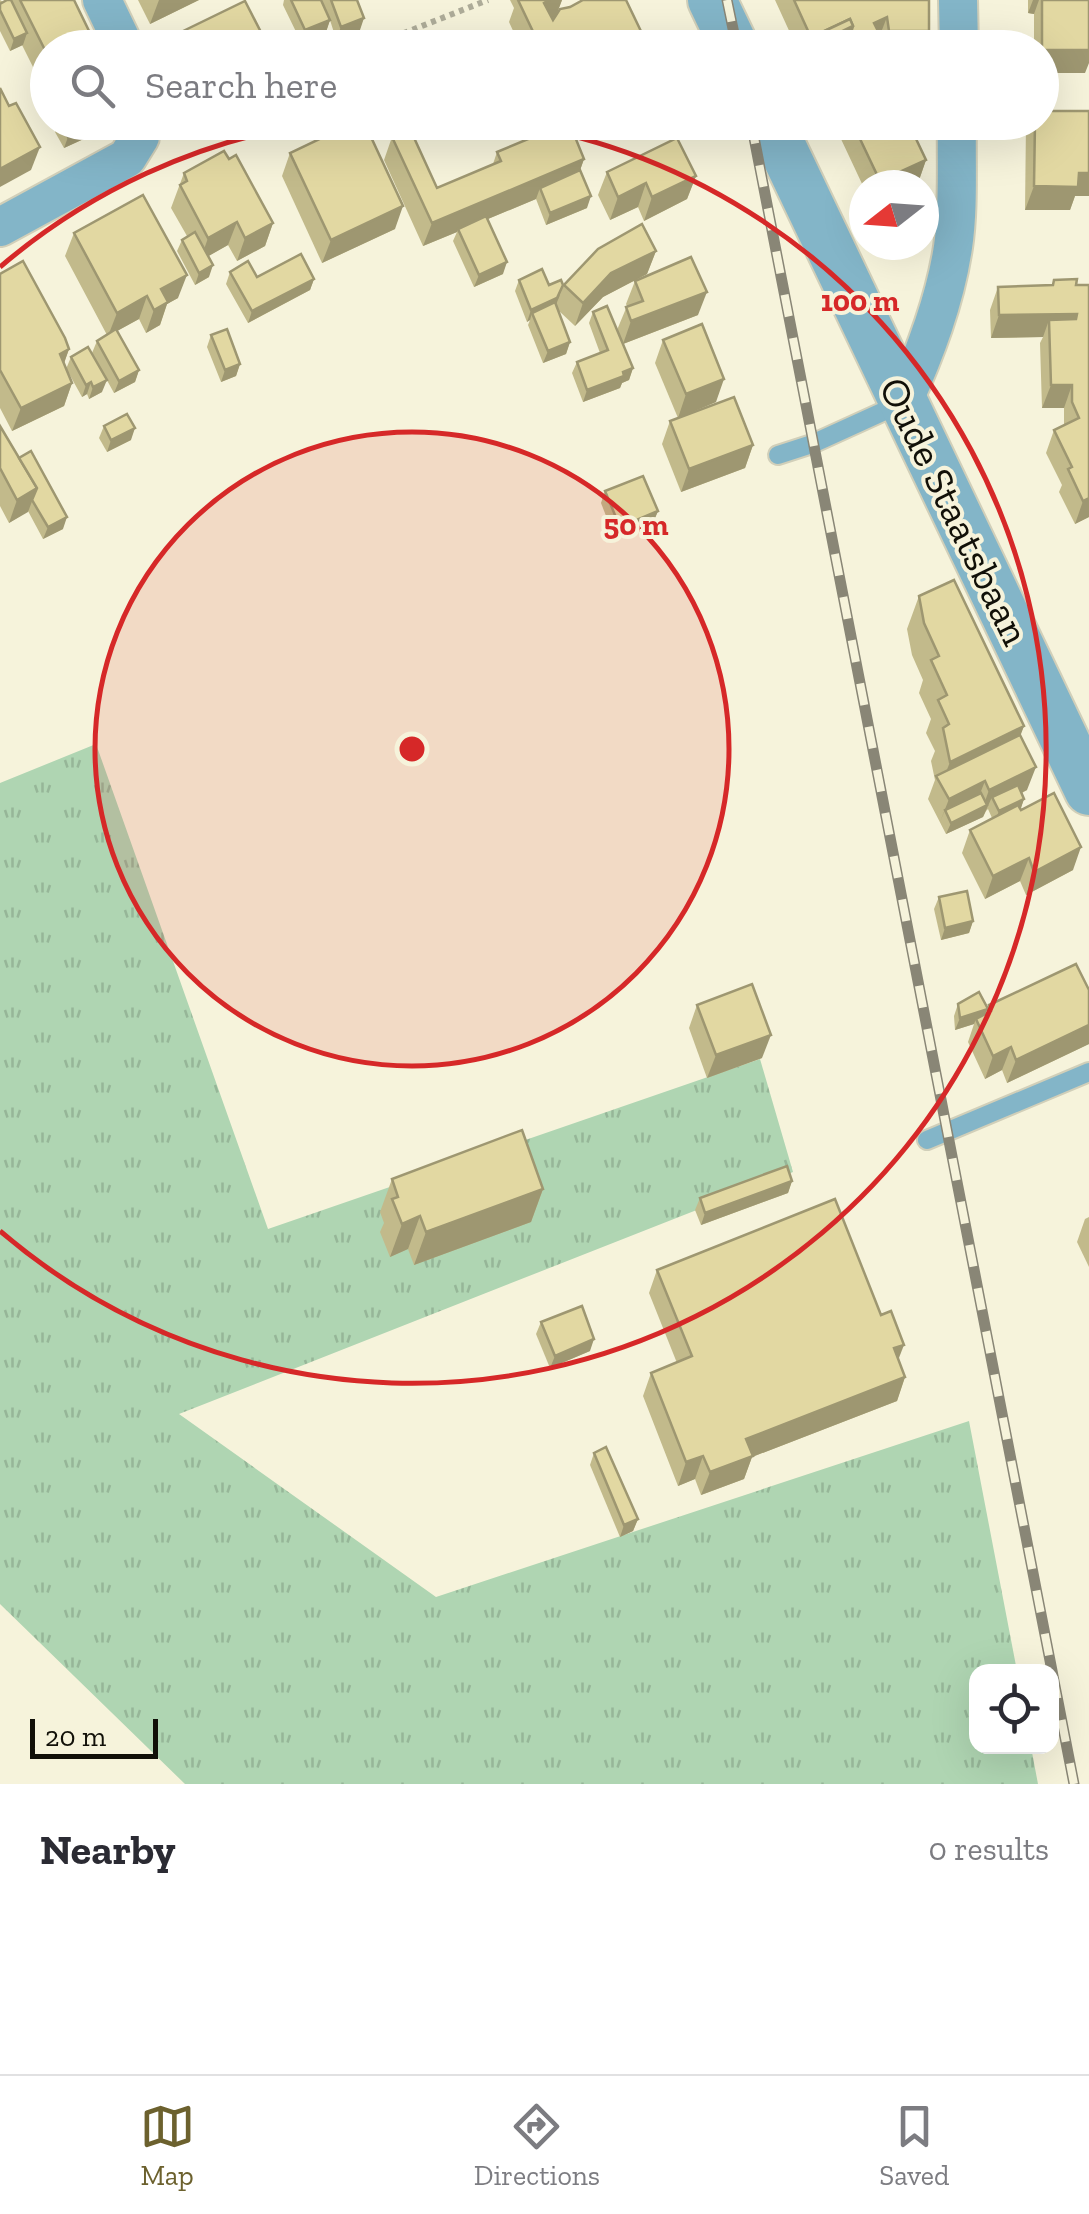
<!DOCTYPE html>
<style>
body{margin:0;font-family:"Zilla Slab",serif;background:#f7f7f7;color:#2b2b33}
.controls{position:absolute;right:30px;bottom:30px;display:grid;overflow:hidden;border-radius:20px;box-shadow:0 10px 40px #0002}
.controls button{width:90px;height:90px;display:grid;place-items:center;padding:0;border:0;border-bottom:2px solid #e1e1e2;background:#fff;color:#2b2b33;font:50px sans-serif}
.compass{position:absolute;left:849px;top:170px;width:90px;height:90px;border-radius:50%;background:#fff;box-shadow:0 10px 40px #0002;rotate:253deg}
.scale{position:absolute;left:30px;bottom:25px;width:128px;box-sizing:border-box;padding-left:10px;border:5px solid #111008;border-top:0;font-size:28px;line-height:35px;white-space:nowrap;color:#111008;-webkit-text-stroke:8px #f6f3db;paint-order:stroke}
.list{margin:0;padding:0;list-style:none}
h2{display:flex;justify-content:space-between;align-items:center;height:130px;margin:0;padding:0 40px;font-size:42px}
h2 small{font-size:32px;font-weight:400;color:#7c7c81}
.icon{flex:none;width:55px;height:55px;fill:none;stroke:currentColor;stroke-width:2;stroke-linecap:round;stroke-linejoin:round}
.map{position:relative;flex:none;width:1089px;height:1784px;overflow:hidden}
.search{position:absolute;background:#fff;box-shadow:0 10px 40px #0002;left:30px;right:30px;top:30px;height:110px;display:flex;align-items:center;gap:25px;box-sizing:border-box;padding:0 35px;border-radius:55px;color:#7c7c81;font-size:38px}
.sheet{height:290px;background:#fff}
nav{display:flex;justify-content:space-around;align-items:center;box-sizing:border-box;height:140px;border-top:2px solid #e1e1e2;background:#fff;font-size:28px;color:#7c7c81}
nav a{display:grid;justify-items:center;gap:5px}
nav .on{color:#6c612e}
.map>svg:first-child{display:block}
</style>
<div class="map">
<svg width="1089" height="1784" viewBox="0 0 1089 1784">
<defs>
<pattern id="grass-tufts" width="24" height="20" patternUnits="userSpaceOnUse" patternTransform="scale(2.5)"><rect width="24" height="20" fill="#afd5b2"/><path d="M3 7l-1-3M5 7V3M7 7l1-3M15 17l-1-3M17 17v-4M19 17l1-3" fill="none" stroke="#96b698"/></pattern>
</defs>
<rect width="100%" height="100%" fill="#f6f3db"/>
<path fill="url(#grass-tufts)" d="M 96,744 L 268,1229 L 760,1059 L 793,1172 L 179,1414 L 436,1597 L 969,1421 L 1017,1671 L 976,1672 L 976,1746 L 1031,1747 L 1038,1784 L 185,1784 L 0,1604 L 0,783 Z"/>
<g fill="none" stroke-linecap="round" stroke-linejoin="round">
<defs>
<g id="service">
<path d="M 778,455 L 812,444 L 902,403"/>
<path d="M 927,1140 L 1089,1072"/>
</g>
<g id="minor">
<path d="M 102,0 L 125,48"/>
<path d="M 958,0 L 959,48"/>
<path d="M 0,227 L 127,158 L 140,137 L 140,122"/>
<path d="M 903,402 C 925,353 945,301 953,247 C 959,207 956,163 957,122"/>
</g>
<g id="tertiary">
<path d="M 712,0 L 735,48"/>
<path d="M 770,122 L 1089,791"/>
</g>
</defs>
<use href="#service" stroke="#d1cfb9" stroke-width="22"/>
<use href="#minor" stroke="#d1cfb9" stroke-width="42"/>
<use href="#tertiary" stroke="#d1cfb9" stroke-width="52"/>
<path stroke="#aeac99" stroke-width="6" stroke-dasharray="5 5" stroke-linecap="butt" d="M 366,48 L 488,0"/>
<use href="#service" stroke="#83b5c8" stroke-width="18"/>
<use href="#minor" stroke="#83b5c8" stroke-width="38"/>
<use href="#tertiary" stroke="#83b5c8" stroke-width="48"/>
<defs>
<g id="rail">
<path d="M 727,0 L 737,48"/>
<path d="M 751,122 L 1074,1784"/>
</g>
</defs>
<use href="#rail" stroke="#898676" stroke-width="11"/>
<use href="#rail" stroke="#f6f3db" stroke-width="8" stroke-dasharray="22" stroke-linecap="butt"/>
</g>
<g fill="#c2ba8b">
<path d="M 0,0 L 3,2 L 7,0 L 74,0 L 48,48 L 48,73 L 38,77 L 22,45 L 10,51 L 0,31 Z"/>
<path d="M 138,0 L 199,0 L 150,24 Z"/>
<path d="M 284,0 L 357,0 L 360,30 L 336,39 L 330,20 L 326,32 L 301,42 L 283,5 Z"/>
<path d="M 510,0 L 562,0 L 557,13 L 649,48 L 521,48 L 509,22 L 514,8 Z"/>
<path d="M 775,0 L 929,0 L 923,48 L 880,48 L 879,40 L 875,48 L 797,48 Z"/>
<path d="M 1028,0 L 1089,0 L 1085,73 L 1042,73 L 1042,48 L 1034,48 L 1034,14 L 1028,13 Z"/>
<path d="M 175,35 L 267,44 L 265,48 L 170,48 Z"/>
<path d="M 1047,111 L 1075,196 L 1070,210 L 1025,210 L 1026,122 L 1042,122 Z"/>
<path d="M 58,122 L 98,122 L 88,137 L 64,148 L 55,132 Z"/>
<path d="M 594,122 L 639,122 L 602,140 Z"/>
<path d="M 833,122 L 908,122 L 926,160 L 918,183 L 913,185 L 864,185 L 864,188 Z"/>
<path d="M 392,137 L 437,188 L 493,164 L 497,152 L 584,159 L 580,170 L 587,208 L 546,225 L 536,199 L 488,219 L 503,274 L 474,287 L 453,241 L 457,232 L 423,246 L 384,160 Z"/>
<path d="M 290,153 L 395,229 L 322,263 L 282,176 Z"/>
<path d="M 607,172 L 696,176 L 687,199 L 644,221 L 638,207 L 610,220 L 598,195 Z"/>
<path d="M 184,173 L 273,223 L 265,246 L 237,261 L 228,245 L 208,256 L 209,277 L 195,285 L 177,251 L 182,240 L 187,236 L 171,208 Z"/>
<path d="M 74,233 L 178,298 L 167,304 L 160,325 L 146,333 L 139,319 L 117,331 L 139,370 L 135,382 L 114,393 L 92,353 L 97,341 L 107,335 L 65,256 Z"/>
<path d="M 656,251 L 647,274 L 603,297 L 575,326 L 558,310 L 570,342 L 566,354 L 543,363 L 528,325 L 530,320 L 527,322 L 515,291 L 519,280 L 549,285 L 563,285 Z"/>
<path d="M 230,272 L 257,277 L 314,279 L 310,290 L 248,323 L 226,284 Z"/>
<path d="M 0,274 L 69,349 L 64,363 L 66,369 L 71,357 L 102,392 L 89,399 L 87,394 L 82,397 L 67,370 L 72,383 L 64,406 L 12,431 L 0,408 Z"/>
<path d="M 635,281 L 698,315 L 623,344 L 617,330 L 627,306 L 626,304 Z"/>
<path d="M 1076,285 L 1089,517 L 1075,524 L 1059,492 L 1062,485 L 1046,453 L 1054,430 L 1064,426 L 1064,408 L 1042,408 L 1040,343 L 1043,337 L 991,338 L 990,310 L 998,287 Z"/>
<path d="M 593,312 L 633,368 L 629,380 L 622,383 L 620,388 L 583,402 L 572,373 L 577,362 L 600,353 L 589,323 Z"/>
<path d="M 211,335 L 240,364 L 236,376 L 221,382 L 207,347 Z"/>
<path d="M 663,340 L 716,402 L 678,418 L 655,363 Z"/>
<path d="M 670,421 L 753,445 L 745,468 L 681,492 L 662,444 Z"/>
<path d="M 0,426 L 63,529 L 43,539 L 28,511 L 9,523 L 0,506 Z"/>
<path d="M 104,426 L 131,440 L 107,452 L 99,438 Z"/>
<path d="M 605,491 L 658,511 L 653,523 L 615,539 L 601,503 Z"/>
<path d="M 919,596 L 1024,726 L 1020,735 L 1027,790 L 1022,793 L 1024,799 L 1020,810 L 1073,870 L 1026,895 L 1020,881 L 985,899 L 962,853 L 970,830 L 992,818 L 988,809 L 986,811 L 983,817 L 946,834 L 928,799 L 935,780 L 931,761 L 935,751 L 926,733 L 931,719 L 919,693 L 923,680 L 912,655 L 907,629 Z"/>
<path d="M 939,897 L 973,921 L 969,933 L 941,940 L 934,909 Z"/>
<path d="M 1089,990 L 1089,1044 L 1007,1083 L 1002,1070 L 985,1079 L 968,1042 L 974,1024 L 955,1030 L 954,1016 L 958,1004 L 988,1009 L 989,1005 Z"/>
<path d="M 697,1005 L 762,1058 L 707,1078 L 689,1028 Z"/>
<path d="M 392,1179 L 543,1189 L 531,1222 L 414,1265 L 408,1249 L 390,1257 L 380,1232 L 384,1223 L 380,1212 Z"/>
<path d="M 792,1181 L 788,1193 L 701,1225 L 695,1210 L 700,1198 Z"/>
<path d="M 1089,1217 L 1089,1267 L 1077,1242 L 1085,1219 Z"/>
<path d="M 657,1270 L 898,1360 L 905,1377 L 897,1401 L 752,1457 L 744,1479 L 701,1495 L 695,1479 L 678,1486 L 643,1396 L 651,1373 L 677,1363 L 649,1293 Z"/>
<path d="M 541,1322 L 590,1351 L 550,1368 L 536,1334 Z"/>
<path d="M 594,1453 L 638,1519 L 633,1531 L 620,1537 L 590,1465 Z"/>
</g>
<g fill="#9e9771">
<path d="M 159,0 L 199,0 L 150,24 Z"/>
<path d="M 550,0 L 562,0 L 556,16 L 536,26 L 544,3 Z"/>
<path d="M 1033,0 L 1039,0 L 1034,14 L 1028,13 Z"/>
<path d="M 887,17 L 875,48 L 866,48 L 874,23 Z"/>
<path d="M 364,18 L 360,30 L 336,39 L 341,27 Z"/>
<path d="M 330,20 L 326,32 L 301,42 L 305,30 Z"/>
<path d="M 853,26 L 845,48 L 819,48 L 821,41 Z"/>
<path d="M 889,31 L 929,31 L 923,48 L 882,48 Z"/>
<path d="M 27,33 L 23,45 L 10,51 L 14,39 Z"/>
<path d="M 90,33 L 84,48 L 60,48 Z"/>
<path d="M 1042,50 L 1089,50 L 1089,63 L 1085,73 L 1042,73 Z"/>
<path d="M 47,54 L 48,73 L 38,77 Z"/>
<path d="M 94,122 L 98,122 L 88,137 L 64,148 L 68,137 Z"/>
<path d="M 608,122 L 639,122 L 602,140 Z"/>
<path d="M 40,147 L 31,170 L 0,187 L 0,169 Z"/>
<path d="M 584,159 L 576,182 L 540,188 L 536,199 L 459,231 L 458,229 L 457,232 L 423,246 L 432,223 Z"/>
<path d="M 926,160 L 918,183 L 913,185 L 879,185 L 880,181 Z"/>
<path d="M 1079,173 L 1089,173 L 1089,196 L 1075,196 L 1070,210 L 1025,210 L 1034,186 Z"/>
<path d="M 696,176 L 687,199 L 644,221 L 652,197 Z"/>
<path d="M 646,183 L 638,207 L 610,220 L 618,197 Z"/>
<path d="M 591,196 L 587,208 L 546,225 L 550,213 Z"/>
<path d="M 403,206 L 395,229 L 322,263 L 331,240 Z"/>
<path d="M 237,222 L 228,245 L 200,261 L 208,238 Z"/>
<path d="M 273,223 L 265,246 L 237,261 L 245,238 Z"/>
<path d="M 656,251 L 647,274 L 603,297 L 575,326 L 583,303 L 611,273 Z"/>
<path d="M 507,262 L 503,274 L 474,287 L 479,275 Z"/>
<path d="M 213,265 L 209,277 L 195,285 L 199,273 Z"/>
<path d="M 187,275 L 178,298 L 167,304 L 160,325 L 146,333 L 161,289 Z"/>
<path d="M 314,279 L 310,290 L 248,323 L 252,311 Z"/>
<path d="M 707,292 L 698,315 L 623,344 L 631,321 Z"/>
<path d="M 560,295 L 555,307 L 532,313 L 530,320 L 527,322 L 531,310 Z"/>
<path d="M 147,296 L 139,319 L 108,336 L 117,313 Z"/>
<path d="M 1077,314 L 1068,337 L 1049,320 L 1043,337 L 991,338 L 999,315 Z"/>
<path d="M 570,342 L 566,354 L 543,363 L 548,351 Z"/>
<path d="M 69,349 L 61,372 L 60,354 Z"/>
<path d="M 240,364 L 236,376 L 221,382 L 225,370 Z"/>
<path d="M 633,368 L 629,380 L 622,383 L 620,388 L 583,402 L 587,390 Z"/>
<path d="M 139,370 L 135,382 L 114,393 L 119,381 Z"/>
<path d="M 724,379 L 716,402 L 678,418 L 686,394 Z"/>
<path d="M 107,380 L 102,392 L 89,399 L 93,387 Z"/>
<path d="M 91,382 L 87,394 L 82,397 L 86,385 Z"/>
<path d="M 72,383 L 64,406 L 12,431 L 21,408 Z"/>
<path d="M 1051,385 L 1072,385 L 1064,408 L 1042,408 Z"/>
<path d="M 135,428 L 131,440 L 107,452 L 111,440 Z"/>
<path d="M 753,445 L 745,468 L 681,492 L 689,469 Z"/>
<path d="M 37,488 L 28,512 L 9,523 L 17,500 Z"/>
<path d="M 1089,498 L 1089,517 L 1075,524 L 1083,501 Z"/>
<path d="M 658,511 L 653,523 L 615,539 L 620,527 Z"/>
<path d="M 67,517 L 63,529 L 43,539 L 48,527 Z"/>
<path d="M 1024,726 L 1012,758 L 941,785 L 950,762 Z"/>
<path d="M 1036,767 L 1027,790 L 996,805 L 992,797 L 983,817 L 946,834 L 951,823 L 983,807 L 989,790 Z"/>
<path d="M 985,781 L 976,804 L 945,810 L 940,822 L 949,799 Z"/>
<path d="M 1024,799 L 1020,811 L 994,823 L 999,811 Z"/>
<path d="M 1081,847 L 1073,870 L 1026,895 L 1034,872 Z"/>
<path d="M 1029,858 L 1020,881 L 985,899 L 993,876 Z"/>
<path d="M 973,921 L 969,933 L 941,940 L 945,928 Z"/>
<path d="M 987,1009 L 983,1021 L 976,1019 L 974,1024 L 955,1030 L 960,1018 Z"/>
<path d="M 1089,1025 L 1089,1044 L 1007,1083 L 1016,1060 Z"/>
<path d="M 771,1035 L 762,1058 L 707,1078 L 716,1055 Z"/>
<path d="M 1011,1047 L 1002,1070 L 985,1079 L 993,1056 Z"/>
<path d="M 792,1181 L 788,1193 L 701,1225 L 705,1213 Z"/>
<path d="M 543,1189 L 531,1222 L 414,1265 L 426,1232 Z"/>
<path d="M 420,1216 L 408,1249 L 390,1257 L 402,1224 Z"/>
<path d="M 594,1339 L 590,1351 L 550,1368 L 555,1356 Z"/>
<path d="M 904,1345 L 895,1368 L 894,1348 Z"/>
<path d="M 905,1377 L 897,1401 L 752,1457 L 744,1479 L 701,1495 L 710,1472 L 746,1439 Z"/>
<path d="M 703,1456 L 695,1479 L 678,1486 L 686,1462 Z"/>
<path d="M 638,1519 L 633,1531 L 620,1537 L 624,1525 Z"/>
</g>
<g fill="#e2d8a2" stroke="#9e9771" stroke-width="2.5">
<path d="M 7,0 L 11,0 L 27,33 L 14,39 L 0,10 L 0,4 Z"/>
<path d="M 20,0 L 74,0 L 90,33 L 60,48 L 48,48 L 47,54 Z"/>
<path d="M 291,0 L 321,0 L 330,20 L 305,30 Z"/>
<path d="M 331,0 L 357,0 L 364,18 L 341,27 Z"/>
<path d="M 518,0 L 550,0 L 544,3 L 553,20 L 560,9 L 570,7 L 583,0 L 626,0 L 649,48 L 533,48 L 531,43 L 537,40 Z"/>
<path d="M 794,0 L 929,0 L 929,31 L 889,31 L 887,17 L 874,23 L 880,35 L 869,40 L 872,48 L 860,48 L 861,44 L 859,37 L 836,48 L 825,48 L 850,36 L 853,26 L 850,19 L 818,34 L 814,44 Z"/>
<rect x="1042" y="0" width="47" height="50"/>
<path d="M 245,1 L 267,44 L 260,48 L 181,48 L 175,35 Z"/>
<path d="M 850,19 L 853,26 L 822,41 L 818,34 Z"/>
<path d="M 859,37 L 861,44 L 853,48 L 836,48 Z"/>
<path d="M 0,88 L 9,106 L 16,103 L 40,147 L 0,169 Z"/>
<rect x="1042" y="98" width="5" height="13"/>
<path d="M 1042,111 L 1089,111 L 1089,173 L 1079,173 L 1078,187 L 1034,186 L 1035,122 L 1042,122 Z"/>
<path d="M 61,122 L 94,122 L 68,137 Z"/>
<path d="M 355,122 L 364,122 L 403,206 L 331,240 L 290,153 Z"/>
<path d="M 569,122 L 584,159 L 432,223 L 392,137 L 410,129 L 437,188 L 501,161 L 497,152 Z"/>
<path d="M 852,122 L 908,122 L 926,160 L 880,181 Z"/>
<path d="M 677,138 L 696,176 L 652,197 L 646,183 L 618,197 L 607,172 Z"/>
<path d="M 224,151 L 229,159 L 236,155 L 273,223 L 245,238 L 237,222 L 208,238 L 180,185 L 187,181 L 184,173 Z"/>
<path d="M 580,170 L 591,196 L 550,213 L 540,188 Z"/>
<path d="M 143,195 L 187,275 L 161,289 L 168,302 L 154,310 L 147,296 L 117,313 L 74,233 Z"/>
<path d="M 486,216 L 507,262 L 479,275 L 458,229 Z"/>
<path d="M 642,224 L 656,251 L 611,273 L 583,303 L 564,285 L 598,249 Z"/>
<path d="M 195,232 L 213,265 L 199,273 L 182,240 Z"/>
<path d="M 301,254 L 314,279 L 252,311 L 230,272 L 248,261 L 257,277 Z"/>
<path d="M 691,257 L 707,292 L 631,321 L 626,307 L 643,301 L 635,281 Z"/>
<path d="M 23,261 L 65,338 L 69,349 L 60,354 L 72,383 L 21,408 L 0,370 L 0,274 Z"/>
<path d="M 542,269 L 549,285 L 561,280 L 563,285 L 557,298 L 531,310 L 519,280 Z"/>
<path d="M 1077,279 L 1076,285 L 1089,285 L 1089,498 L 1083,501 L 1068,469 L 1072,467 L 1054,430 L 1079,418 L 1072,402 L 1072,385 L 1051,385 L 1049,320 L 1076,319 L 1077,314 L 999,315 L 998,287 L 1053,285 L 1054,280 Z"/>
<path d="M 555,302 L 570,342 L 548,351 L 532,313 Z"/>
<path d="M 607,306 L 633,368 L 623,372 L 624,376 L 587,390 L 577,362 L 608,350 L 593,312 Z"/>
<path d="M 702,324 L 724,379 L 686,394 L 663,340 Z"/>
<path d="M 116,329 L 139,370 L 119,381 L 97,341 Z"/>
<path d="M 227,329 L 240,364 L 225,370 L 211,335 Z"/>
<path d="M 88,347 L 107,380 L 93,387 L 91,382 L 86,385 L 71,357 Z"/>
<path d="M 734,397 L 753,445 L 689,469 L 670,421 Z"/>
<path d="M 127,414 L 135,428 L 111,440 L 104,426 Z"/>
<path d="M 0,426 L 37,488 L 17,500 L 0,468 Z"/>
<path d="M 31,451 L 67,517 L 48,527 L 32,500 L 37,488 L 19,458 Z"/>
<path d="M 643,476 L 658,511 L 620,527 L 605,491 Z"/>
<path d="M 954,580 L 1024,726 L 950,762 L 943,728 L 949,724 L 938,700 L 947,695 L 931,660 L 939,656 L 924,623 L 919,596 Z"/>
<path d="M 1020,735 L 1036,767 L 989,790 L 985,781 L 949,799 L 936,776 Z"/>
<path d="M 1018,785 L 1024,799 L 999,811 L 992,797 Z"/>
<path d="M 981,793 L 987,805 L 951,823 L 945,810 Z"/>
<path d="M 1054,793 L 1081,847 L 1034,872 L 1029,858 L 993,876 L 970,830 L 1018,805 L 1021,810 Z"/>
<path d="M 967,891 L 973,921 L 945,928 L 939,897 Z"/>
<path d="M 1076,964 L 1089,990 L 1089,1025 L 1016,1060 L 1011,1047 L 993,1056 L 976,1019 L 991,1011 L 989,1005 Z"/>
<path d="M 752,984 L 771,1035 L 716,1055 L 697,1005 Z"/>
<path d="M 979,992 L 988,1009 L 960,1018 L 958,1004 Z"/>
<path d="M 522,1130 L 543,1189 L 426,1232 L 420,1216 L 402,1224 L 392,1199 L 398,1197 L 392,1179 Z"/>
<path d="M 787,1166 L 792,1181 L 705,1213 L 700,1198 Z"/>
<path d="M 835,1199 L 881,1315 L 891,1311 L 904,1345 L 894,1348 L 905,1377 L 746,1439 L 753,1456 L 710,1472 L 703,1456 L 686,1462 L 651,1373 L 692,1356 L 657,1270 Z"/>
<path d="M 582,1306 L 594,1339 L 555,1356 L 541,1322 Z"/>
<path d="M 606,1447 L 638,1519 L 624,1525 L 594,1453 Z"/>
</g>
<circle cx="412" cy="749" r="317" fill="#d62828" fill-opacity=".12"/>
<g fill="none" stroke="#d62828" stroke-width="5">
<circle cx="412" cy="749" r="317"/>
<path d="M0 267A634 634 0 0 1 313 123M511 123A634 634 0 1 1 0 1231"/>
</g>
<g text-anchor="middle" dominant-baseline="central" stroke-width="8" stroke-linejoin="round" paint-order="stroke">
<g font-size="40" fill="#111008" stroke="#f6f3db">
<text transform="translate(955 511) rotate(64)">Oude Staatsbaan</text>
</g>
</g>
<circle cx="412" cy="749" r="15" fill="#d62828" stroke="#f6f3db" stroke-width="5"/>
<g font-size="30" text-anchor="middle" font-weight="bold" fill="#d62828" stroke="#f6f3db" stroke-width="8" stroke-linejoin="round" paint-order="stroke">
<text x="860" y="311">100 m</text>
<text x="636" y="535">50 m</text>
</g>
</svg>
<div class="controls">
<button><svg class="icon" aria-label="locate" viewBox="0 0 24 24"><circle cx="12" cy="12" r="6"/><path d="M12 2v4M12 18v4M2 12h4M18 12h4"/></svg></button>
</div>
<svg class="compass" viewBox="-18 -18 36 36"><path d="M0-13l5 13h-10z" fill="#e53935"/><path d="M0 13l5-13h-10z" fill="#7c7c81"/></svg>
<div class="scale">20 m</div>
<div class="search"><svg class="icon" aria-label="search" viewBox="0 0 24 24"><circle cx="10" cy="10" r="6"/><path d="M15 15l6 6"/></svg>Search here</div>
</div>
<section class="sheet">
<h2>Nearby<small>0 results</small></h2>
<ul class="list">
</ul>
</section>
<nav>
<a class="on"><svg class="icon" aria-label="map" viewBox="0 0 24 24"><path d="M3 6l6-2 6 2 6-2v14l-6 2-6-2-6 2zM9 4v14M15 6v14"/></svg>Map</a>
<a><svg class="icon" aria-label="directions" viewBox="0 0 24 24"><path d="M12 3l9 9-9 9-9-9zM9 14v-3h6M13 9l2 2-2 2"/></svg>Directions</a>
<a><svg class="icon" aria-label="saved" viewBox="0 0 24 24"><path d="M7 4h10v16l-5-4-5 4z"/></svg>Saved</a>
</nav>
